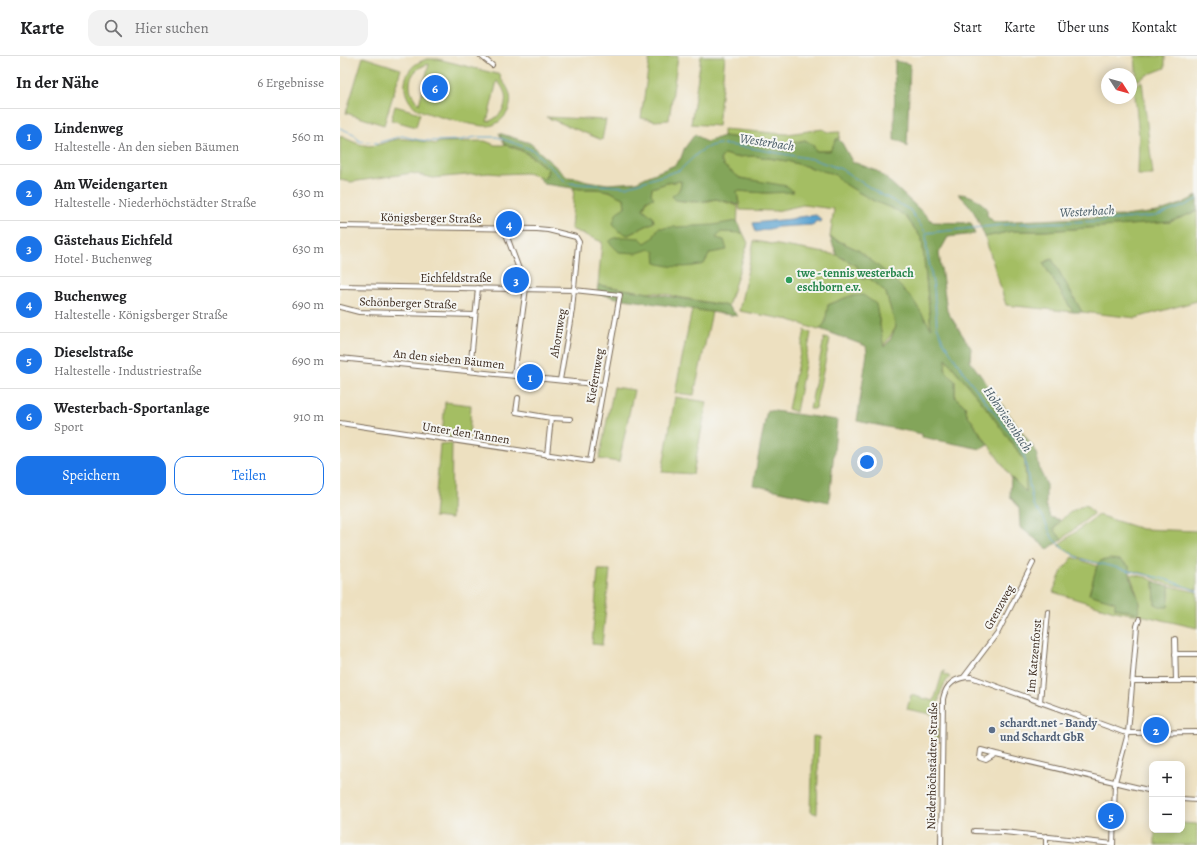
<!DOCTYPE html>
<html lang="de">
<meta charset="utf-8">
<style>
body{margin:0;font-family:Alegreya,serif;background:#f2f2f2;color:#202124}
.controls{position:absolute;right:12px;bottom:12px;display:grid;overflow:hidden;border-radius:8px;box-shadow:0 2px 10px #0003}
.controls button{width:36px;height:36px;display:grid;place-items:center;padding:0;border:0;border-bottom:1px solid #e0e0e0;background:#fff;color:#202124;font:20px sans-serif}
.compass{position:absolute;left:761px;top:12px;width:36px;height:36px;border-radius:50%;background:#fff;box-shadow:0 2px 10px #0003;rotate:126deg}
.you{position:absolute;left:527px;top:406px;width:14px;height:14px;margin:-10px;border:3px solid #fff;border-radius:50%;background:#1a73e8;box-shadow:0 0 0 6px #1a73e833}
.badge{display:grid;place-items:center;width:26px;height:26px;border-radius:50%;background:#1a73e8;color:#fff;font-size:13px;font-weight:700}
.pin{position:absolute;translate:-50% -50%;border:2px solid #fff;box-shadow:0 1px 4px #0006}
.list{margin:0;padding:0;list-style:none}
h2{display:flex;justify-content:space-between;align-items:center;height:52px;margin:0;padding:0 16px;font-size:17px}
h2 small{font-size:13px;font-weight:400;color:#757577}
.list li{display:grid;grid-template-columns:26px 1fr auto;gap:12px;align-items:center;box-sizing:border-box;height:56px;padding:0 16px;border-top:1px solid #e0e0e0}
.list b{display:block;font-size:15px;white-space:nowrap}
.list p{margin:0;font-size:13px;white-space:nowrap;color:#757577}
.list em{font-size:13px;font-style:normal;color:#757577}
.actions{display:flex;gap:8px;padding:12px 16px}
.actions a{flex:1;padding:9px 0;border:1px solid #1a73e8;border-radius:12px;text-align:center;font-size:14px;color:#1a73e8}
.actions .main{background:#1a73e8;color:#fff}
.icon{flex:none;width:22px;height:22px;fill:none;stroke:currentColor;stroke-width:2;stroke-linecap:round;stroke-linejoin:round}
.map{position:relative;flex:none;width:857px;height:789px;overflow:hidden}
header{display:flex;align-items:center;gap:24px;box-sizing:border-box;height:56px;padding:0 20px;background:#fff;border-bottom:1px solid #e0e0e0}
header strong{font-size:19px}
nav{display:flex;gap:22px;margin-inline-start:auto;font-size:14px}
.search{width:280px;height:36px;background:#f2f2f2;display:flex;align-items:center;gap:10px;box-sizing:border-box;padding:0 14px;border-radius:12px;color:#757577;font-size:15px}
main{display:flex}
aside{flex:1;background:#fff}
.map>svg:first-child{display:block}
</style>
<header>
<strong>Karte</strong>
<div class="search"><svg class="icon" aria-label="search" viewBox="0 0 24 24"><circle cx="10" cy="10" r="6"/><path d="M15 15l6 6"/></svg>Hier suchen</div>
<nav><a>Start</a><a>Karte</a><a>Über uns</a><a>Kontakt</a></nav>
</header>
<main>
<aside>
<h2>In der Nähe<small>6 Ergebnisse</small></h2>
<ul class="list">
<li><span class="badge">1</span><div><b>Lindenweg</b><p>Haltestelle · An den sieben Bäumen</p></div><em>560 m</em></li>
<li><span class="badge">2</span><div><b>Am Weidengarten</b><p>Haltestelle · Niederhöchstädter Straße</p></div><em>630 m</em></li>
<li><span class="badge">3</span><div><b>Gästehaus Eichfeld</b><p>Hotel · Buchenweg</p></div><em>630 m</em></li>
<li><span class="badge">4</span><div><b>Buchenweg</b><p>Haltestelle · Königsberger Straße</p></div><em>690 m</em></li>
<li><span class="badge">5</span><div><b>Dieselstraße</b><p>Haltestelle · Industriestraße</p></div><em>690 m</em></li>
<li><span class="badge">6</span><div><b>Westerbach-Sportanlage</b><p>Sport</p></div><em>910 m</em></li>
</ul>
<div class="actions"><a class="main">Speichern</a><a>Teilen</a></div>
</aside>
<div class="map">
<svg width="857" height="789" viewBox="0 0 857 789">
<rect width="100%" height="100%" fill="#f6f6f2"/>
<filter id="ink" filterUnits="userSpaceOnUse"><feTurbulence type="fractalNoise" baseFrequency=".025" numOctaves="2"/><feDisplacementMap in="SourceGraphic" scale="8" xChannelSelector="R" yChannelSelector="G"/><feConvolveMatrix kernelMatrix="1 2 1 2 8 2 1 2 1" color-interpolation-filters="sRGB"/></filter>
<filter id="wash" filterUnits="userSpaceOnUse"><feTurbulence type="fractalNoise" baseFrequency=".012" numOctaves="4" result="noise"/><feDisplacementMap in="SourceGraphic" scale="16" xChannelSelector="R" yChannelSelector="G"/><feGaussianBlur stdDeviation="0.9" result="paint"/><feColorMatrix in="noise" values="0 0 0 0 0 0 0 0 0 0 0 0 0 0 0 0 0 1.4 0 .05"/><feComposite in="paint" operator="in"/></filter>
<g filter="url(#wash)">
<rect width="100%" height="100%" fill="#ede0c0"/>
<g fill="#a4be64" stroke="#707441" fill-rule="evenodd">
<path d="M 310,0 L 338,0 L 329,64 L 315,65 L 301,62 Z"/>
<path d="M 361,0 L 385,0 L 378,70 L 351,68 Z"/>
<path d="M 795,0 L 825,0 L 825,12 L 807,19 L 797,25 Z"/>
<path d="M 23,1 L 61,13 L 44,69 L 6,57 Z"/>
<path d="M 87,3 L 98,3 L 161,19 L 160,22 C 169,32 174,42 168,55 C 164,63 156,70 147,70 C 137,71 83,58 76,52 C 64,43 61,26 70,14 C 74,8 81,5 87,3 ZM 89,8 L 79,48 C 64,33 68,13 89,8 ZM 157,25 C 172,39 166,60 147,66 Z"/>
<path d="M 802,25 L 813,119 L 798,119 L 799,80 L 794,30 Z"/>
<path d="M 55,50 L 80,57 L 76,71 L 51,64 Z"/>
<path d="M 206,61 L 266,64 L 262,84 Z"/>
<path d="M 383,73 L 447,78 L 483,73 C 488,78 493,76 500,76 L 499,84 L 497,83 L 490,95 L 476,95 L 473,89 L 465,84 C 439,91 409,83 383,80 Z"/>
<path d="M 0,80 C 8,83 16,88 24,89 C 36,92 46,85 58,83 C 65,82 88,86 95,88 L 100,86 L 145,85 L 155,89 L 167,89 L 184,96 L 196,104 L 208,114 L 205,122 L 186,117 L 160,118 L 149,117 L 93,122 L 72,117 L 11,126 L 0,124 Z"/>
<path d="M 384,98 L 395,101 L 415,100 L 447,105 L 494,118 L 502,126 L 518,136 L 534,145 L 558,155 L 566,161 L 582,183 L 591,273 L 532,206 L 518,194 L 490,181 L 494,153 L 463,149 L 436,155 L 400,154 L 397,135 L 426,137 L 454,135 L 400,122 L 384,110 L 380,104 Z"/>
<path d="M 341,125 C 341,133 338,136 333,140 L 335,144 L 351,146 L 369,145 L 376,143 L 398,150 L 397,176 L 403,177 L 408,187 L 388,250 L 332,240 L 332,239 L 311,236 L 310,237 L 258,229 L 262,186 L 231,173 L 234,132 C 246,134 258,132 269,135 C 274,137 279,140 284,142 L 288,179 L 314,166 L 313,161 L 303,153 L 311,138 L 312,132 L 327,127 Z"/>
<path d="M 857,155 L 857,245 L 796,262 L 742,256 L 712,203 L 703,207 L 733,256 L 666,249 L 645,181 L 672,175 L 705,175 L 830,166 Z"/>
<path d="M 414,185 L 497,199 L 517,210 L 522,223 L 529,222 L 538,229 L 546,237 L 556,271 L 543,291 L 539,262 L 510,240 L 488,249 C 487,258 487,270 478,274 L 450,264 L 399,255 Z"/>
<path d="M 352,253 L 372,256 L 354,339 L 335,337 Z"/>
<path d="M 465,274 L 471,277 L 456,356 L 448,353 Z"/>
<path d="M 484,282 L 490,283 L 475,353 L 470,353 Z"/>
<path d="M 605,302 L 644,349 L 685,405 L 686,436 L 671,421 L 627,358 L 625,350 L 615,341 L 615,325 L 605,314 Z"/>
<path d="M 274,331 L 294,334 L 279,406 L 259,403 Z"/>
<path d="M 335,341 L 367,346 L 353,418 L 322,416 Z"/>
<path d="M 105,346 L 131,349 L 129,384 L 102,380 Z"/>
<path d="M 112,387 L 111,463 L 94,461 L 100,388 Z"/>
<path d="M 746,449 L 753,457 L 753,458 L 722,483 L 714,474 C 721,462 732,453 746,449 Z"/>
<path d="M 758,459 L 802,473 L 857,475 L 857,534 C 846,530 835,530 824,527 C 817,525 811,520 805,518 C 773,510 745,509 718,489 Z"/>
<path d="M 733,501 L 757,510 L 749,538 L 776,546 L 775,552 L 798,557 L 800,547 L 790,518 L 806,521 L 814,525 L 815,548 L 829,542 L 829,530 L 857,536 L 857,572 L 805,560 L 774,555 L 713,536 L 722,515 Z"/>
<path d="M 258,514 L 270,514 L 262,589 L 252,588 Z"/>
<path d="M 603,615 L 605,615 L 604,618 L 610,621 C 594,637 599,660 598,682 L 592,683 L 595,659 L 567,653 L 571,639 L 594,645 Z"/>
<path d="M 473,680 L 479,681 L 477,758 L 471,756 Z"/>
<path d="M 842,767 L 857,768 L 857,789 L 815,789 L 815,774 L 842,774 Z"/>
</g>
<g fill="#83a55a" stroke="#5f683c">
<path d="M 555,5 L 570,8 L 567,91 L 562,86 L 554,84 Z"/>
<path d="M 159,77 L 190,87 L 227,121 L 238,122 L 247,125 L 268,128 L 296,126 L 306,121 L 335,109 L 341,102 L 344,93 L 355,78 L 366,86 L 383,80 L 436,86 L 453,87 L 465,84 L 473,89 L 476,95 L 490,95 L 497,82 L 502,87 L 513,107 L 516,107 L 537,115 L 549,125 L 593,166 L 631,167 L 635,178 L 608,181 L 599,197 L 607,255 L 631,292 L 630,305 L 696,395 L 700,415 L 706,427 L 706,449 L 710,461 L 720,464 L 714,474 L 722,483 L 708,493 L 680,471 L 679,452 L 670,440 L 671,421 L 686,436 L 685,405 L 644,349 L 606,303 L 605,314 L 615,325 L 615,341 L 625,350 L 627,358 L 648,389 L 641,393 L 582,381 L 582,378 L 517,365 L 527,297 L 526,290 L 480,273 L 485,267 L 488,249 L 510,240 L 523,239 L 536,248 L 544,291 L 550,284 L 556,271 L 546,237 L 538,229 L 529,222 L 522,223 L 517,210 L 497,199 L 490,181 L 518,194 L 548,218 L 572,242 L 591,272 L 582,183 L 566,161 L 558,155 L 534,145 L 518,136 L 502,126 L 494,118 L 447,105 L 415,100 L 395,101 L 384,98 L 380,104 L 384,110 L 400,122 L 447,130 L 454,136 L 426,137 L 397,135 L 399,149 L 376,143 L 359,146 L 335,144 L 332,140 C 338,136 341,133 341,125 L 327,127 L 312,132 L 311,138 L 314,142 L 307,144 L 303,153 L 313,161 L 314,166 L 288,179 L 278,175 L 273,167 L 277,156 L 285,151 L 284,142 L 278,140 L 270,135 L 256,133 L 240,133 L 204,128 L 198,121 L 205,122 L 208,114 C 196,103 182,91 165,89 Z"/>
<path d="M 618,138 C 631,138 637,143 647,152 L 647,159 L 654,166 L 784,160 L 817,156 L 841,148 L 857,140 L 857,155 L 830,166 L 705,175 L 672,175 L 645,181 C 637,162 634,151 618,138 Z"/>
<path d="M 397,165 L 403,177 L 381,176 L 376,182 L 384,184 L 387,194 L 370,197 L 364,208 C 348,212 332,212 316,207 L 315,196 L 310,193 L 297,197 L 279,196 L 269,186 C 275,178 291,182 300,182 L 305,187 L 313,182 L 318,172 L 373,169 Z"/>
<path d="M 712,203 L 742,256 L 733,256 L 703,207 Z"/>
<path d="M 258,229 L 388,250 L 398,260 L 277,242 L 257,237 Z"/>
<path d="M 427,354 L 497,364 L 489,446 L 413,429 Z"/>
<path d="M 770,503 L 780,504 L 789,510 L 791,524 L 800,547 L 798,557 L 775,552 L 775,546 L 749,538 L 757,510 L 760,505 Z"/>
<path d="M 814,525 L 822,529 L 829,530 L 829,542 L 828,551 L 822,551 L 815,548 Z"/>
</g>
<path fill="#59a1d0" stroke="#4a6677" d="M 476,159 L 482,164 L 481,166 L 476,165 L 473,169 L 438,171 L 416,176 L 413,167 L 451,163 L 458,161 Z"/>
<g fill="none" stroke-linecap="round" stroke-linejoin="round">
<g stroke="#59a1d0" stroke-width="1">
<path d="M 0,72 L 14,78 L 19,85 L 37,87 L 62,80 L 79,84 L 93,85 L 121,84 L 136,81 L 157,81 L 193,94 L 227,127 L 286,131 L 340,114 L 359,96 L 370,90 L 379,88 L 405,91 L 472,103 L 501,113 L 535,135 L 570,154 L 586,177 L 671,168 L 759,165 L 816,160 L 844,150 L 857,143"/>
<path d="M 586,178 L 587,195 L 594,233 L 597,270 L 603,285 L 627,321 L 673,381 L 684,399 L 693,449 L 703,461 L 713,483 L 724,493 L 741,503 L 828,524 L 857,535"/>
</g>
</g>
</g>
<g filter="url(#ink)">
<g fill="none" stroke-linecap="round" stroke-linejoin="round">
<defs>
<g id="minor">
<path d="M 141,0 L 152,9"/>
<path d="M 0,170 L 197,173 L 208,174 L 236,181 L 239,186 L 238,189 L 232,254 L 220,324"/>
<path d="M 165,173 L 166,178 L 186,232 L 174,319"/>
<path d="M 0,230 L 234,234 L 280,239 L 250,405 L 0,367"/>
<path d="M 0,251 L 19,256 L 135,259"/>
<path d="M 0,302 L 264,329"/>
<path d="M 130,315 L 138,232"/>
<path d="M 178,342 L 176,356 L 211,362 L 230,363"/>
<path d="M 207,399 L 211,362"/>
<path d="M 835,583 L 836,625"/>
<path d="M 835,598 L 857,598"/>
<path d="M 624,621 L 658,576 L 693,507"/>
<path d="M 793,625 L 857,625"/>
<path d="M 700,646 L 708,556"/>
<path d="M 656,698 L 641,694 L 640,702 L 646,704 L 656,698 L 812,735"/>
<path d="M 842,743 L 857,744"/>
<path d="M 634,775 L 664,776 L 773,788"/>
<path d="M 601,789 L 603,643 C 606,628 616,621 631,621 L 783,676 L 788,677 L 857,676"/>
<path d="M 706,789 L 706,780"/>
<path d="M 773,789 L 775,726 L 788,677 L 797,570 L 799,564"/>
</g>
</defs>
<use href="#minor" stroke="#796a57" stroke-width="6"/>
<use href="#minor" stroke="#fff" stroke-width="4"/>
</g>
</g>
<circle fill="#2e9e5b" stroke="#f6f6f2" stroke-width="1.5" cx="449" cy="224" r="4"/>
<circle fill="#5c6f8a" stroke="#f6f6f2" stroke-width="1.5" cx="652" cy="674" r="4"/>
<g text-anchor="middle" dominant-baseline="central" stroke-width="4" stroke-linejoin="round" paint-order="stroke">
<g font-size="12" fill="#3b2a1e" stroke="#f6f6f2">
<text transform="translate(91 162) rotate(1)">Königsberger Straße</text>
<text x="116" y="222">Eichfeldstraße</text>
<text transform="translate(68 247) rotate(2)">Schönberger Straße</text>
<text transform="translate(218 277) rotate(-80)">Ahornweg</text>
<text transform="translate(109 303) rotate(6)">An den sieben Bäumen</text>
<text transform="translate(255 320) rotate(-80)">Kiefernweg</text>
<text transform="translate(126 377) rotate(9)">Unter den Tannen</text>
<text transform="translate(659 551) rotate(-61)">Grenzweg</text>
<text transform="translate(694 600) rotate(-85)">Im Katzenforst</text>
<text transform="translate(592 710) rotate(-89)">Niederhöchstädter Straße</text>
</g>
<g font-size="12" font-weight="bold" fill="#27864d" stroke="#f6f6f2" text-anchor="start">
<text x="457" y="217">twe - tennis westerbach<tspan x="457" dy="14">eschborn e.v.</tspan></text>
</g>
<g font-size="12" font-weight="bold" fill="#4e5e75" stroke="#f6f6f2" text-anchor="start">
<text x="660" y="667">schardt.net - Bandy<tspan x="660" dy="14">und Schardt GbR</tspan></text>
</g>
<g font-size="13" font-style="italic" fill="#475a65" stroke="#f6f6f2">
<text transform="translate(427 86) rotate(9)">Westerbach</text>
<text transform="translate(747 155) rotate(-3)">Westerbach</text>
<text transform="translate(668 363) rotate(56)">Hohwiesenbach</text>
</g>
</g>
</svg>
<div class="controls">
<button>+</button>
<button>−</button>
</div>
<svg class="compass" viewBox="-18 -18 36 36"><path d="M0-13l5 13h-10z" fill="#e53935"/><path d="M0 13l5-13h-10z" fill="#757577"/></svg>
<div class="you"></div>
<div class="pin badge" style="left:190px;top:321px">1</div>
<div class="pin badge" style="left:816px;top:674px">2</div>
<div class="pin badge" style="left:176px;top:224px">3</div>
<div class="pin badge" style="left:169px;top:168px">4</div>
<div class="pin badge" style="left:771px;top:760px">5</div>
<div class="pin badge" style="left:95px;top:32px">6</div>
</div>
</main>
